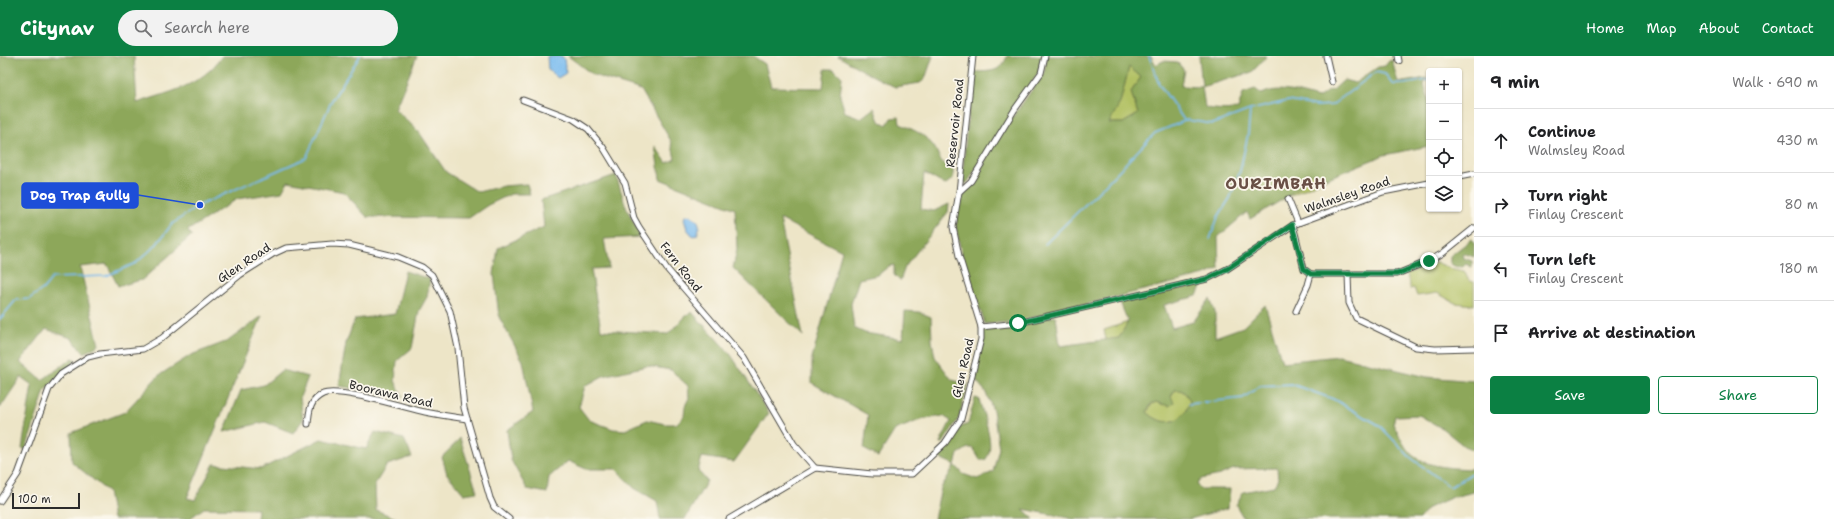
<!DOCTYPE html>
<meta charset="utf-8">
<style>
body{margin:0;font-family:"Shantell Sans",sans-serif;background:#f2f2f2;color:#202124}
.controls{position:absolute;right:12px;top:12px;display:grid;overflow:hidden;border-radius:4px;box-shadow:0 1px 3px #0004}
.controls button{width:36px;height:36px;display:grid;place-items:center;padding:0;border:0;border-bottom:1px solid #e0e0e0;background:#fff;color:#202124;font:20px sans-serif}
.scale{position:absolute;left:12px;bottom:10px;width:68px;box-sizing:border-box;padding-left:4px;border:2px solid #2b2b2b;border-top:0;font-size:11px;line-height:14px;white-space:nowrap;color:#2b2b2b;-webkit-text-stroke:3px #fbf7ec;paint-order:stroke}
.stop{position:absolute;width:12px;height:12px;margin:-9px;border:3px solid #0b8043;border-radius:50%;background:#fff}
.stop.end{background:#0b8043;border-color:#fff;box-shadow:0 1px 4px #0008}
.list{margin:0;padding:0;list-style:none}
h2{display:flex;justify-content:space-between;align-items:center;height:52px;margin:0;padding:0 16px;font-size:17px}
h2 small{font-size:13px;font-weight:400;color:#757577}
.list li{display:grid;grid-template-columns:26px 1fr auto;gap:12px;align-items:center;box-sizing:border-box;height:64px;padding:0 16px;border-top:1px solid #e0e0e0}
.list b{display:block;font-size:15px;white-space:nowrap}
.list p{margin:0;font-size:13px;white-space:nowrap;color:#757577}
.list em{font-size:13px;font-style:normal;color:#757577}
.actions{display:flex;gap:8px;padding:12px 16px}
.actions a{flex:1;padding:9px 0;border:1px solid #0b8043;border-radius:4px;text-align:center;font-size:14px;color:#0b8043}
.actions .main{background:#0b8043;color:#fff}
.icon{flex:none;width:22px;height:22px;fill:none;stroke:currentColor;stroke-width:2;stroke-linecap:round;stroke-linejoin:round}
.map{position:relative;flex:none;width:1474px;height:463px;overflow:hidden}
header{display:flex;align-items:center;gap:24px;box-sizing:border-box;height:56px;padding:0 20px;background:#0b8043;color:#fff}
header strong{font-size:19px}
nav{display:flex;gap:22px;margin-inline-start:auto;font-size:14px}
.search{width:280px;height:36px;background:#f2f2f2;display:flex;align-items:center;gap:10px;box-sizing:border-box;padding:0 14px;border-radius:22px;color:#757577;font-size:15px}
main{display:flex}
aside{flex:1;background:#fff}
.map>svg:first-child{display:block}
</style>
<header>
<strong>Citynav</strong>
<div class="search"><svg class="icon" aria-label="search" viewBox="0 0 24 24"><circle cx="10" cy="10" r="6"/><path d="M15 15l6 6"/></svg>Search here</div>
<nav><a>Home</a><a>Map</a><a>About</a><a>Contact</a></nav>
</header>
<main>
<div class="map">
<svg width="1474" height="463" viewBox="0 0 1474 463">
<rect width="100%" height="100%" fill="#fbf7ec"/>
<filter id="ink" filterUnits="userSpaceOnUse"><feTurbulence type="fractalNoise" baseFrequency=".025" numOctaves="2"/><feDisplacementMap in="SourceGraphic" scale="8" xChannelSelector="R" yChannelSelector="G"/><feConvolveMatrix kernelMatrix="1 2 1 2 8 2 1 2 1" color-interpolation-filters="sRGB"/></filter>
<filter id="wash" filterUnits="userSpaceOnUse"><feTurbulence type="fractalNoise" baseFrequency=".012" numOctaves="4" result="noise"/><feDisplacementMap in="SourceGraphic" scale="16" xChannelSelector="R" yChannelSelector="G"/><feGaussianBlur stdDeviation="0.9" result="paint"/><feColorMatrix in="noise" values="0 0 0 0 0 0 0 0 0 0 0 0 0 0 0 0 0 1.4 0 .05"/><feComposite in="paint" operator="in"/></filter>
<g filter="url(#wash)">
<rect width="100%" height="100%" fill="#ede5c7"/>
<g fill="#b2c164" stroke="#6e7648">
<path d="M 1129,11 L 1141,21 L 1131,36 L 1138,58 L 1123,67 L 1108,67 L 1120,47 Z"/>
<path d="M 1304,117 L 1316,118 L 1328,122 L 1285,142 L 1302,129 Z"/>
<path d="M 1436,206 L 1449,212 L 1464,215 L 1469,225 L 1474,226 L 1474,249 L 1455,247 L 1437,237 L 1417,240 L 1414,232 L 1410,233 L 1407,218 Z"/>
<path d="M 1128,266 L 1119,282 L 1106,284 L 1104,274 Z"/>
<path d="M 1175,334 C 1184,333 1186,338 1190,345 C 1184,368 1163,372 1147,356 L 1152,348 L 1156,346 L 1164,349 Z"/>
</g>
<g fill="#8da75a" stroke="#5c6942" fill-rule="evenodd">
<path d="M 0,0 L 134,0 L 137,47 C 169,36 202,30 222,0 L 417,0 L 395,53 L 419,76 L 446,116 L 478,136 L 503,130 L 527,128 L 530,138 L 511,138 L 488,149 L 469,162 L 367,161 L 344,136 L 288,125 L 282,136 L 237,143 L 187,175 L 192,179 L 142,224 L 118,230 L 107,208 L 80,211 L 99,289 L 84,297 L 71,282 L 46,273 L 20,306 L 42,324 L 73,302 L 76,304 L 45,334 L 26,393 L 22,393 L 32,329 L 21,321 L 0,352 Z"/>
<path d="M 568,0 L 753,0 L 765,8 L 771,31 L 823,32 L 825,13 L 834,13 L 842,21 L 840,40 L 845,56 L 861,62 L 874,52 L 879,65 L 887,69 L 891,62 L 899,61 L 900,68 C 910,72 924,78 931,87 C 941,98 936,106 953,113 L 953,122 L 945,129 L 924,117 L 921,153 L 934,155 L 949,148 L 948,156 L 905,211 L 900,225 L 894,219 L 894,209 L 889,210 L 878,219 L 859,223 L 851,248 L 854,272 L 865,277 L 903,283 L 905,255 L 919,256 L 931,261 L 932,285 L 935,301 L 952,324 L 968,328 L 959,362 L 943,387 L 940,387 L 951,365 L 943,360 L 920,364 L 895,374 L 878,401 L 864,393 L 868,359 L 812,327 L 812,302 L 842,195 L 780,163 L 803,280 L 733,212 L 737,193 L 735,153 L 660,123 L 655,90 L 667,107 L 675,103 L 671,85 L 641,34 L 593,19 Z"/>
<path d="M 838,0 L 933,0 L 925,23 L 920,27 L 895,31 L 869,18 Z"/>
<path d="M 1007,0 L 1042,0 L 1039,16 L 967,127 L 964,127 L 962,124 L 968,59 L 975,16 C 990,15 1001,17 1007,0 Z"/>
<path d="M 1047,0 L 1151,0 L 1156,9 L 1163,5 L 1177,6 L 1184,14 L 1181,30 L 1202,31 L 1199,0 L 1267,0 L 1252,16 L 1202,31 L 1205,51 C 1210,54 1231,54 1238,53 L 1243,37 L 1255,33 L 1262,38 C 1278,29 1302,38 1318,42 L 1328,35 L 1333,34 L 1344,24 L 1355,27 L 1378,11 L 1385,10 L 1389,5 L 1392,4 L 1398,27 L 1426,22 L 1424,29 L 1429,45 L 1429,77 L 1427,78 L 1429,90 L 1384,99 L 1328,122 L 1316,118 L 1305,117 L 1302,129 L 1285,142 L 1250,163 L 1247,156 L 1218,181 L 1219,213 L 1205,219 L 1017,265 L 985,268 L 962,200 L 956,171 L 959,143 L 973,126 L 998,82 L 1044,17 ZM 1129,11 L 1141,21 L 1131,36 L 1138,58 L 1123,67 L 1109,67 L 1120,47 Z"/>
<path d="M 616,119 L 626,151 L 641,181 L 604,183 L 609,212 L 591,213 L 601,274 L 668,278 L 691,255 L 731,299 L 769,357 L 734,406 L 702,401 L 698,415 L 707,425 L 685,463 L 660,463 L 657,445 L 634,432 L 616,413 L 586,413 L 568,405 L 549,421 L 547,437 L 527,433 L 511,404 L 507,374 L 533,356 L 523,305 L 499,261 L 494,218 L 498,192 L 544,171 L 541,144 ZM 647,310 L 671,314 L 688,330 L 689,342 L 685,350 L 684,360 L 676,368 L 665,368 L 647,364 L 625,374 L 613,373 L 589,364 L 579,351 L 585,330 L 603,320 Z"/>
<path d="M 1472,183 L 1474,186 L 1474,201 L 1463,197 L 1462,199 L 1463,202 L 1472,205 L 1472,211 L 1466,208 C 1459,212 1456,212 1450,207 L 1450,200 Z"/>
<path d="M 405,215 L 430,223 L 427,241 L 419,255 L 412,292 L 397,305 L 395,325 L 403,341 L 339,330 L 346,287 L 355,263 L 395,258 Z"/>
<path d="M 1202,228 L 1197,240 L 1164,249 L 1172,272 L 1193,266 L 1210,243 L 1215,256 L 1215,281 L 1243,271 L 1265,249 L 1282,306 L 1339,300 L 1427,321 L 1474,325 L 1474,394 L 1464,390 L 1443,373 L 1419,359 L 1395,360 L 1393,368 C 1398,377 1404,391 1411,398 C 1427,412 1454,412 1474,413 L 1474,436 L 1453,441 L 1428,452 L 1419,463 L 1244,463 L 1236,449 L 1243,436 L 1274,430 L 1278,423 L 1277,412 L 1234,413 L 1220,419 L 1201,423 L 1197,428 L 1200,433 L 1230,433 L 1228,452 L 1190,463 L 1074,463 L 1023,453 L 1034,463 L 934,463 L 941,432 L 955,409 L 935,400 L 946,388 L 956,373 L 968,368 L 975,342 L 979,343 C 983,359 997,391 985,404 L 980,404 L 973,392 L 968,392 L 958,398 L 955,409 L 963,418 L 977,423 L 993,416 L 999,392 L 993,354 L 985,335 L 974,322 L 983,285 L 983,273 L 1056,260 L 1060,290 L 1119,282 L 1128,266 L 1120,246 ZM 1175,334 C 1184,333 1186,338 1190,345 C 1184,368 1163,372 1147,356 L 1151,348 L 1156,346 L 1169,350 L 1174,347 L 1171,340 Z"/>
<path d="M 262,260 L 187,442 L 195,444 L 214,408 L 261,413 L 321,383 L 366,393 L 375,376 L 404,383 L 412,401 L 387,409 L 375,428 L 376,454 L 398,463 L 257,463 L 258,453 L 204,452 L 189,463 L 113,463 L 108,436 L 72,406 L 71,377 L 125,356 L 158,320 L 191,299 L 228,285 Z"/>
<path d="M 282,314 L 308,321 L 300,341 L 303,364 L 293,377 L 265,366 L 224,376 L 241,334 L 264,329 Z"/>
<path d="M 460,382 L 477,436 L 464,438 L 447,418 L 442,401 C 448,394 454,390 460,382 Z"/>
</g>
<g fill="#7abcef" stroke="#52748d">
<path d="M 547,0 L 562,0 L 564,3 L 566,17 L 558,22 L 548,14 Z"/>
<path d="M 690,159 C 700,164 701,169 697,179 L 693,180 L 687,173 L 684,163 L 685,160 Z"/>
</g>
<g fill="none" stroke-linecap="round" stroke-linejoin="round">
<g stroke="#7abcef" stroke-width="1.5">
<path d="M 1149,0 L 1159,28 L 1184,64"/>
<path d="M 1210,183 L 1218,161 L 1230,142 L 1240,115 L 1248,78 L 1250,55"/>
<path d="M 1045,188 L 1097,137 L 1155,77 L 1187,64 L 1213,68 L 1250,54 L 1288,45 L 1317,50 L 1332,49 L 1376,16 L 1385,18 L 1393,28 C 1406,30 1415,25 1429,24"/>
<path d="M 0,263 L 16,244 L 29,243 L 43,233 L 52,222 L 106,220 L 136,207 L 156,189 L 172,168 L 200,149 L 306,102 L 332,44 L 360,0"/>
<path d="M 1189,348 L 1243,342 L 1260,330 L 1291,328 L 1333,343 L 1379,369 L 1410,401 L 1450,431 L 1474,416"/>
</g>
</g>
</g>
<g filter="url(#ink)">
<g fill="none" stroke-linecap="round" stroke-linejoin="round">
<defs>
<g id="minor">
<path d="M 1326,0 L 1332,26"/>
<path d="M 1398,0 L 1399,5"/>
<path d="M 523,44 L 573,63 L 588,73 L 603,91 L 625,127 L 634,162 L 639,171 L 667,213 L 744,302 L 794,388 L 815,412"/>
<path d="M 1459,121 L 1474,118"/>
<path d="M 959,136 L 973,0"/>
<path d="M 1288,143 L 1298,167"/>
<path d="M 1293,169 L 1304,213 L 1311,218 L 1397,218 L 1429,205 L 1443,197 L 1474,172"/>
<path d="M 1348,218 L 1349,247 L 1356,262 L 1416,291 L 1435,293 L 1474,292"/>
<path d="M 1296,255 L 1308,229 L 1311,218"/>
<path d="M 981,271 L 1018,267 L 1207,223 L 1227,213 L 1293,169 L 1383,136 L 1429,127"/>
<path d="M 308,368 C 309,355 310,344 323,338 C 338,331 406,352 425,356 C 439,359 453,361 467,363"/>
<path d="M 0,445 L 18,418 L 49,333 L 61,318 L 88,301 L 100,298 L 143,293 L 162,282 L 240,219 L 273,198 L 286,192 L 332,188 L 349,189 L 398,201 L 422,211 L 432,219 L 450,255 L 458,292 L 464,352 L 490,442 L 494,451 L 509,463"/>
<path d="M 729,463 L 815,412 L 872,418 L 912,418 L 945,387 L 961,363 L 981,283 L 981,271 L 959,200 L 953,171 L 959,136 L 971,125 L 1015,53 L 1041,17 L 1045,0"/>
</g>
</defs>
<use href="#minor" stroke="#484742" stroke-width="7"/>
<use href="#minor" stroke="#fff" stroke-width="5"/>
</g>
</g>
<g fill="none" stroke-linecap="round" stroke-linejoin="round" filter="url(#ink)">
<path stroke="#0b8043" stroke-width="5" d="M 1018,267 L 1207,223 L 1227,213 L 1292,169 L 1304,213 L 1311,218 L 1397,218 L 1429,205"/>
</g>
<g text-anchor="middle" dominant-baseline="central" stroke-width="3.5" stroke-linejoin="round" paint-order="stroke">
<g font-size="12" fill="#2b2b2b" stroke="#fbf7ec">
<text transform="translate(955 67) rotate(-84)">Reservoir Road</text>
<text transform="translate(1347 139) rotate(-19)">Walmsley Road</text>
<text transform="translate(244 207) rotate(-34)">Glen Road</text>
<text transform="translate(681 211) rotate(52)">Fern Road</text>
<text transform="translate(963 312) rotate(-77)">Glen Road</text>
<text transform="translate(391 338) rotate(13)">Boorawa Road</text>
</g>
<g font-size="16" font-weight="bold" letter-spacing="1" fill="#695046" stroke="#fbf7ec">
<text x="1276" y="127">OURIMBAH</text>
</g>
</g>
<path fill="none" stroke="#1d4ed8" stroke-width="1.5" d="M200 149L138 139"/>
<circle fill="#1d4ed8" stroke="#fbf7ec" stroke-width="1.5" cx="200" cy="149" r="4"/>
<rect fill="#1d4ed8" stroke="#1d4ed8" stroke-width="1.5" x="22" y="127" width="116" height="25" rx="4"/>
<g font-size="13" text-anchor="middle" font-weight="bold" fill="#fff">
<text x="80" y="144">Dog Trap Gully</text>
</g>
</svg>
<div class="controls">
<button>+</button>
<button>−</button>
<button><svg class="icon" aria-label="locate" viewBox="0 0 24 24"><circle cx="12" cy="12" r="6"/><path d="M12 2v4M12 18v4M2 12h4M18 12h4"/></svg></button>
<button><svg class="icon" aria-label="layers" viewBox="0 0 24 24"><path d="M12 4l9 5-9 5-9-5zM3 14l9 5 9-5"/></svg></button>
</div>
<div class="scale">100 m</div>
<div class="stop" style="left:1018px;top:267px"></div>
<div class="stop end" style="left:1429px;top:205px"></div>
</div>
<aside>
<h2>9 min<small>Walk · 690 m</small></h2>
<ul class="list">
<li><svg class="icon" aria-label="ahead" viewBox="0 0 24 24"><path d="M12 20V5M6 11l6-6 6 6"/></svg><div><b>Continue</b><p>Walmsley Road</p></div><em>430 m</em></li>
<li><svg class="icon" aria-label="right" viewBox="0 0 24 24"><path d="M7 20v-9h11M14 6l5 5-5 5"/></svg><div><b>Turn right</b><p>Finlay Crescent</p></div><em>80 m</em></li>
<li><svg class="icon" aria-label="left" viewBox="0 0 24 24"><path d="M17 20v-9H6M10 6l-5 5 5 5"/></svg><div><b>Turn left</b><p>Finlay Crescent</p></div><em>180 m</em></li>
<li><svg class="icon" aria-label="arrive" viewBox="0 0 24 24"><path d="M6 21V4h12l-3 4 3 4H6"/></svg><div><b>Arrive at destination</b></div></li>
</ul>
<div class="actions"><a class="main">Save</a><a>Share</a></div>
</aside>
</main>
